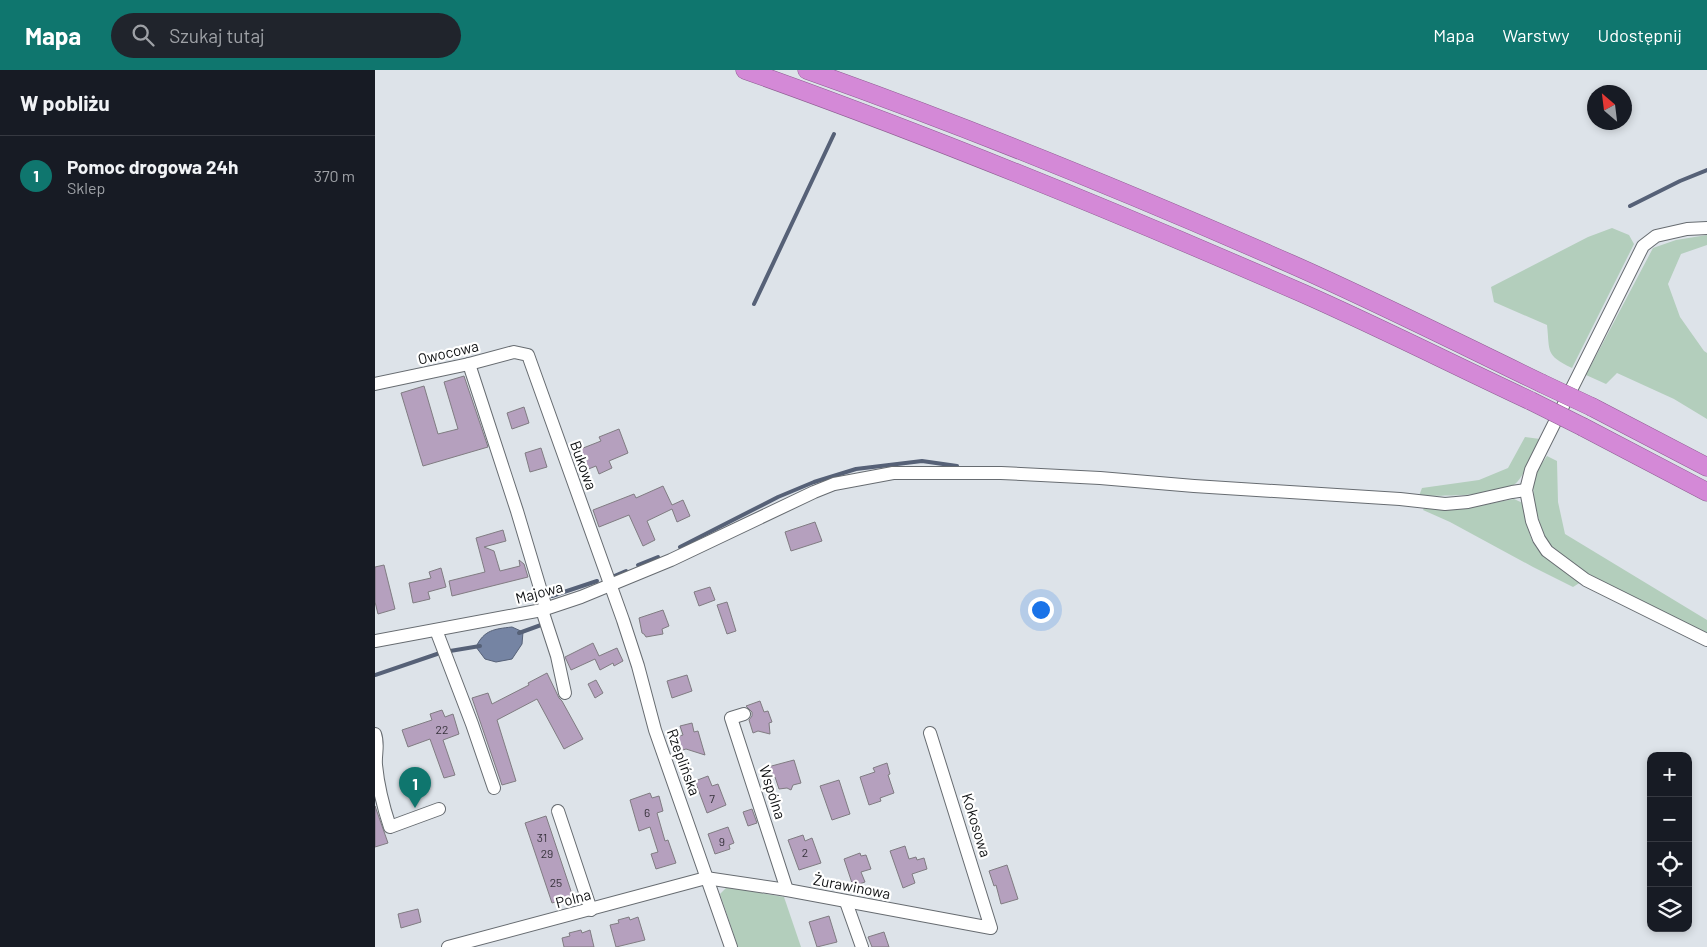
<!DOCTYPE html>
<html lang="pl">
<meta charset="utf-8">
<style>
body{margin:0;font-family:Barlow,sans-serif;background:#20242c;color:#f1f3f6}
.controls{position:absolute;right:15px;bottom:15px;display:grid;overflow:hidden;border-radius:10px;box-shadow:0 2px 8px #0003}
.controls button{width:45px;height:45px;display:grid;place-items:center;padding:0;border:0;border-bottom:1px solid #363941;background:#171b24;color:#f1f3f6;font:25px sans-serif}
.compass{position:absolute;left:1212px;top:15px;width:45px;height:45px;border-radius:50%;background:#171b24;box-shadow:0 2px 8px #0003;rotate:332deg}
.you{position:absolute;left:665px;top:539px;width:18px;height:18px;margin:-12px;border:4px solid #fff;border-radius:50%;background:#1a73e8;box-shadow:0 0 0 8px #1a73e833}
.badge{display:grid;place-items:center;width:32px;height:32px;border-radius:50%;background:#0f766e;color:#fff;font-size:16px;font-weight:700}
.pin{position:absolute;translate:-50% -41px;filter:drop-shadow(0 1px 2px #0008)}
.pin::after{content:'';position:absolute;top:26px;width:18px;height:15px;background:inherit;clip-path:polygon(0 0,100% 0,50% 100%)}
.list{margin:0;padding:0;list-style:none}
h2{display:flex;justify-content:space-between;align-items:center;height:65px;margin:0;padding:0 20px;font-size:21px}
h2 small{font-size:16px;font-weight:400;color:#9ea1a6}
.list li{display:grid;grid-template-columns:32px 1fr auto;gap:15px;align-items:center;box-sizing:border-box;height:80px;padding:0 20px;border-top:1px solid #363941}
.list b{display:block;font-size:19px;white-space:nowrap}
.list p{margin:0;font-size:16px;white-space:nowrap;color:#9ea1a6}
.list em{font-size:16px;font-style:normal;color:#9ea1a6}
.icon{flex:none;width:28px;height:28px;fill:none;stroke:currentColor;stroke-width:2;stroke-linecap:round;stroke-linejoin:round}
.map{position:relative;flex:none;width:1332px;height:877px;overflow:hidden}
header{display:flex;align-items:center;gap:30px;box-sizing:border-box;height:70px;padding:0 25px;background:#0f766e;color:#fff}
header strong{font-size:24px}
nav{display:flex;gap:28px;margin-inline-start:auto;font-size:18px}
.search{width:350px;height:45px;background:#20242c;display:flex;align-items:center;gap:12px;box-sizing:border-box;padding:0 18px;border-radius:28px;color:#9ea1a6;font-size:19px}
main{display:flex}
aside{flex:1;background:#171b24}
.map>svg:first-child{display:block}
</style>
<header>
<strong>Mapa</strong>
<div class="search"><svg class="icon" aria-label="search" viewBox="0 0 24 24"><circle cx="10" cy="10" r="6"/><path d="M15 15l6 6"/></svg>Szukaj tutaj</div>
<nav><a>Mapa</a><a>Warstwy</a><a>Udostępnij</a></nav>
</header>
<main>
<aside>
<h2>W pobliżu<small></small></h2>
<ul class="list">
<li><span class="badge">1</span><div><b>Pomoc drogowa 24h</b><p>Sklep</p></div><em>370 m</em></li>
</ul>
</aside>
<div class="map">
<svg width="1332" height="877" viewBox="0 0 1332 877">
<rect width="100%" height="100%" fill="#dde3e9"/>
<g fill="#b3cebc">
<path d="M 1237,158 L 1254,165 L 1259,174 L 1197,298 C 1170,285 1175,282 1172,255 L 1119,232 L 1116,217 L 1213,167 Z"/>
<path d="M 1332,165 L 1332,175 L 1306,184 L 1293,214 L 1305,247 L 1329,281 L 1332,283 L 1332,349 L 1299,329 L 1242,303 L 1231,314 L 1211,305 L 1278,178 L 1301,170 Z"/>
<path d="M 1150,367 L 1165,369 C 1159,382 1152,400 1143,411 C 1130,428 1065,425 1044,426 L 1047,418 L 1104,410 L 1133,398 Z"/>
<path d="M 1172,386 L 1182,391 L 1183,432 L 1190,464 L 1332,550 L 1332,569 C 1297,551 1262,532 1228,512 C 1211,502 1188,491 1175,475 C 1165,461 1154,422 1160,406 C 1162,399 1168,392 1172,386 Z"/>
<path d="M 1139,429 L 1150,434 C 1152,447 1152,461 1158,472 C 1166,488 1191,502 1206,512 L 1198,517 L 1158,497 L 1075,452 L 1048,440 L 1050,436 L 1086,439 Z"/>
<path d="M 352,817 L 409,827 L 426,877 L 363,877 L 345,824 Z"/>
</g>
<path fill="#7584a3" stroke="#566177" d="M 137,557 L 148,562 L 147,574 L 137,589 L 121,592 L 110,589 L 101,577 C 109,560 119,559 137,557 Z"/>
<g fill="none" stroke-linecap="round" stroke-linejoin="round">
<g stroke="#566177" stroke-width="4">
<path d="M 1255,136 L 1305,111 L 1332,100"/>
<path d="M 379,234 L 459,64"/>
<path d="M 305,477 L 403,427 L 439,412 L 481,399 L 547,391 L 582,396"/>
<path d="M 263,495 L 283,487"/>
<path d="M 237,507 L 251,501"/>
<path d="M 177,526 L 222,511"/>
<path d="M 144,563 L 166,555"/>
<path d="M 75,581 L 105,576"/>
<path d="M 0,605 L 62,584"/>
</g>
</g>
<g fill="#b5a0be" stroke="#807c82">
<path d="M 89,306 L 113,377 L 48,396 L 26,323 L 49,316 L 63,364 L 83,359 L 69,312 Z"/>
<path d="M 149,337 L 154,353 L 137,359 L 132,343 Z"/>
<path d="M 244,359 L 253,383 L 234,391 L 237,398 L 224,404 L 221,396 L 206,402 L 198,382 L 226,371 L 224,367 Z"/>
<path d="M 166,378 L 172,397 L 155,402 L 150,383 Z"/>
<path d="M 288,416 L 297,435 L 308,430 L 315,446 L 302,452 L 297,439 L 272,451 L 280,470 L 268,476 L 254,445 L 224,457 L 218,440 L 259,424 L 261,428 Z"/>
<path d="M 440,452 L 447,471 L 416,481 L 410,462 Z"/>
<path d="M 128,460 L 131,471 L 109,477 L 119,481 L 125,501 L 145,496 L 144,490 L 149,494 L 153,507 L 77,526 L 74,511 L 110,502 L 101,468 Z"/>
<path d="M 9,495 L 20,539 L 3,544 L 0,532 L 0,497 Z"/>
<path d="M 66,498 L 71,517 L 53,522 L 55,529 L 38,533 L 34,513 L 56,508 L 54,502 Z"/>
<path d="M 335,517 L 340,530 L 324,536 L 319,522 Z"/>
<path d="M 352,532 L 361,561 L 352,564 L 342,535 Z"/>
<path d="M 288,540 L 294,556 L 287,559 L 288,564 L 271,567 L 269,564 L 267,563 L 264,548 Z"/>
<path d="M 218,573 L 224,586 L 242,578 L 248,591 L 239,596 L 238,593 L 225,600 L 220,589 L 196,600 L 190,587 Z"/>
<path d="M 172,603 L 184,628 L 187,631 L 208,669 L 189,679 L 162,629 L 122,650 L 141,711 L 127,715 L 97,628 L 113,623 L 117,634 L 154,615 L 153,613 Z"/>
<path d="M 312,605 L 317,621 L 297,628 L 292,611 Z"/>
<path d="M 221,610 L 228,623 L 220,628 L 213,614 Z"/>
<path d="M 385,631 L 389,642 L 393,641 L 397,652 L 394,653 L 395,664 L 383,661 L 378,663 L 374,650 L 377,646 L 377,642 L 371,636 Z"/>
<path d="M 67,640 L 70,647 L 78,644 L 84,664 L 68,670 L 80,705 L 69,708 L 55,669 L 33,677 L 27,660 L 57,650 L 55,644 Z"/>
<path d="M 317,653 L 319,662 L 323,661 L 330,685 L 311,679 L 305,681 L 301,667 L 308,665 L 305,656 Z"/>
<path d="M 419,690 L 426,713 L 418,715 L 416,720 L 412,718 L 404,719 L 400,707 L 393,709 L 389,698 Z"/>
<path d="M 512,693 L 515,704 L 513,705 L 519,723 L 505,728 L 506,731 L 494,735 L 485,707 L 500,702 L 498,698 Z"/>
<path d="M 333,706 L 337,716 L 343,714 L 351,735 L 332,743 L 320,711 Z"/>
<path d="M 464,710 L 475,744 L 457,750 L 445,716 Z"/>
<path d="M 275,723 L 277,728 L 284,726 L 288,741 L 282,743 L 290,771 L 293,770 L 301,793 L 281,799 L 276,784 L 283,782 L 275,757 L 264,761 L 255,730 Z"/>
<path d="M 0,736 L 13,773 L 0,777 Z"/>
<path d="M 377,739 L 382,753 L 373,756 L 368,742 Z"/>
<path d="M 171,746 L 198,827 L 177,833 L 150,753 Z"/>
<path d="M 353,757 L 359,773 L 354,775 L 355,779 L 340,784 L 333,764 Z"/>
<path d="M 428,765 L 430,771 L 437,768 L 446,793 L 424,800 L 413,770 Z"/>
<path d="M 530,776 L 534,789 L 541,787 L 542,790 L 549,788 L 552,799 L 537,804 L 540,813 L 528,818 L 515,781 Z"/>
<path d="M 485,783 L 486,786 L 491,785 L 496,799 L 486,802 L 490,812 L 478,816 L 469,789 Z"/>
<path d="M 632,795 L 643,829 L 626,834 L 621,815 L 619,816 L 614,801 Z"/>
<path d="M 43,839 L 46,852 L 26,858 L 23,844 Z"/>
<path d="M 454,846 L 462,872 L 442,877 L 434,852 Z"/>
<path d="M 254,847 L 255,850 L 263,847 L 270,870 L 241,877 L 235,855 L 244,853 L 243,850 Z"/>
<path d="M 206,860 L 207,863 L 215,860 L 219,877 L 189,877 L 187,868 L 195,866 L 194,863 Z"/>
<path d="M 509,862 L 514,877 L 497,877 L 493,867 Z"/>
</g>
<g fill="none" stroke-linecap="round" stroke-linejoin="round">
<defs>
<g id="minor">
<path d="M 1332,158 L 1312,159 L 1281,166 L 1268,176 L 1156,400 L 1151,420 L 1157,451 L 1164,469 L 1172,481 L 1211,510 L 1332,570"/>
<path d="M 94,294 L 142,441 L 171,538"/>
<path d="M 0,314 L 94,294 L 139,282 L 153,285 L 248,550 L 263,596 L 280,660 L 356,877"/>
<path d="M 167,540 L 182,586 L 190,623"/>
<path d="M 61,560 L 97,654 L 119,718"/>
<path d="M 0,571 L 167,540 L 206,527 L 296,490 L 439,422 L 459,414 L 518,403 L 626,403 L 725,408 L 819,416 L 1025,429 L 1070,434 L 1093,432 L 1137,422 L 1151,420"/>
<path d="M 369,644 L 356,648 L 412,820"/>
<path d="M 0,664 C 4,675 0,684 1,695 C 3,716 8,736 15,757 L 64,739"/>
<path d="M 183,741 L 216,840"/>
<path d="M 471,832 L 487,877"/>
<path d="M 73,877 L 331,808 L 412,820 L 616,858 L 555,663"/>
</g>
<g id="highway">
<path d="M 370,0 C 559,67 744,143 927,223 C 1004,257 1079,295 1156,331"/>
<path d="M 432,0 C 596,58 757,124 916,194 C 1000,231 1083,273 1166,313"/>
<path d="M 1217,337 L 1332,397"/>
<path d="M 1208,357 L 1332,422"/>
</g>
</defs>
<use href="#minor" stroke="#676c71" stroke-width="14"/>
<use href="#highway" stroke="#8e5e92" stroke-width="19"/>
<use href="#minor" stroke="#fff" stroke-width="12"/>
<use href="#highway" stroke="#d489d7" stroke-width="18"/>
<defs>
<g id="highway-bridge">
<path d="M 1166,313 L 1217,337"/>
<path d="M 1156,331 L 1208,357"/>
</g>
</defs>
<use href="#highway-bridge" stroke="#8e5e92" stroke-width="19" stroke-linecap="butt"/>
<use href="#highway-bridge" stroke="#d489d7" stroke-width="18"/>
</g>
<g text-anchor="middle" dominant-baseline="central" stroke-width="4.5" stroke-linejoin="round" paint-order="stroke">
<g font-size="12" fill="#37333c">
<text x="67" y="659">22</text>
<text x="337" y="728">7</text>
<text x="272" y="742">6</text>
<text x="167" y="767">31</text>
<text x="347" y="771">9</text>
<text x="430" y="782">2</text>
<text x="172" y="783">29</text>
<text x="181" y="812">25</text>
</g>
<g font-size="15" fill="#0d0f11" stroke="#fff">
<text transform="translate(73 282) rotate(-13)">Owocowa</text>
<text transform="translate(209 395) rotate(70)">Bukowa</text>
<text transform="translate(164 522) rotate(-15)">Majowa</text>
<text transform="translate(309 692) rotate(70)">Rzeplińska</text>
<text transform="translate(398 722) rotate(72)">Wspólna</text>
<text transform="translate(602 755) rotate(73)">Kokosowa</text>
<text transform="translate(477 816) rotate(11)">Żurawinowa</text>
<text transform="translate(198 828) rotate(-15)">Polna</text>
</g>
</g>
</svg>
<div class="controls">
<button>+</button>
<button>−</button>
<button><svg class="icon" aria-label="locate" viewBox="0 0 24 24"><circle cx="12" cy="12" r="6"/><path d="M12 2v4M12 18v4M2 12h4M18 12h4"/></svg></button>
<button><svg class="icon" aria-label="layers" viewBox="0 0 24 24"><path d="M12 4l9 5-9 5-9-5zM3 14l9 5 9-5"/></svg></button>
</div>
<svg class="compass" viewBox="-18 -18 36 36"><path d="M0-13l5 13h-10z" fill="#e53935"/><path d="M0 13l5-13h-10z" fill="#9ea1a6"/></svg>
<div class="you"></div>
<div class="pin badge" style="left:40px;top:738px">1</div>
</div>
</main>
